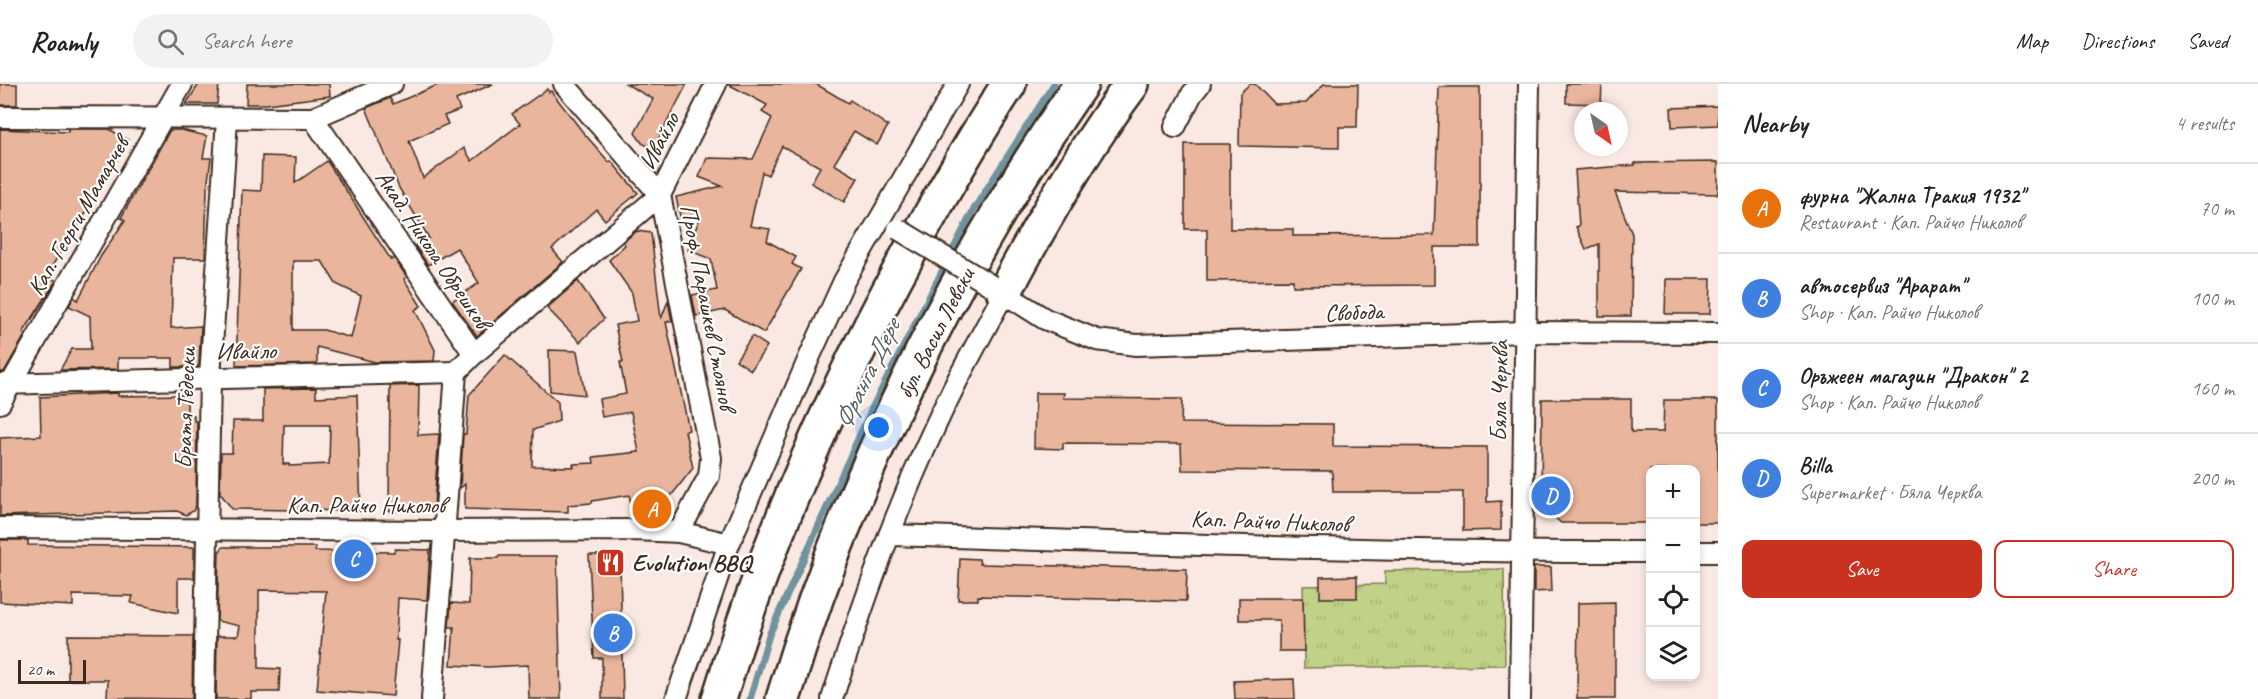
<!DOCTYPE html>
<meta charset="utf-8">
<style>
body{margin:0;font-family:Caveat,sans-serif;background:#f2f2f2;color:#222}
.controls{position:absolute;right:18px;bottom:18px;display:grid;overflow:hidden;border-radius:12px;box-shadow:0 3px 9px #0003}
.controls button{width:54px;height:54px;display:grid;place-items:center;padding:0;border:0;border-bottom:2px solid #e0e0e0;background:#fff;color:#222;font:30px sans-serif}
.compass{position:absolute;left:1574px;top:18px;width:54px;height:54px;border-radius:50%;background:#fff;box-shadow:0 3px 9px #0003;rotate:146deg}
.scale{position:absolute;left:18px;bottom:15px;width:68px;box-sizing:border-box;padding-left:6px;border:3px solid #3b2a1e;border-top:0;font-size:16px;line-height:21px;white-space:nowrap;color:#3b2a1e;-webkit-text-stroke:4px #fff;paint-order:stroke}
.you{position:absolute;left:879px;top:344px;width:21px;height:21px;margin:-15px;border:4px solid #fff;border-radius:50%;background:#1a73e8;box-shadow:0 0 0 9px #1a73e833}
.badge{display:grid;place-items:center;width:39px;height:39px;border-radius:50%;background:#c8321e;color:#fff;font-size:20px;font-weight:700}
.pin{position:absolute;translate:-50% -50%;border:3px solid #fff;box-shadow:0 2px 6px #0006}
.list{margin:0;padding:0;list-style:none}
h2{display:flex;justify-content:space-between;align-items:center;height:78px;margin:0;padding:0 24px;font-size:26px}
h2 small{font-size:20px;font-weight:400;color:#767676}
.list li{display:grid;grid-template-columns:39px 1fr auto;gap:18px;align-items:center;box-sizing:border-box;height:90px;padding:0 24px;border-top:2px solid #e0e0e0}
.list b{display:block;font-size:22px;white-space:nowrap}
.list p{margin:0;font-size:20px;white-space:nowrap;color:#767676}
.list em{font-size:20px;font-style:normal;color:#767676}
.actions{display:flex;gap:12px;padding:18px 24px}
.actions a{flex:1;padding:14px 0;border:2px solid #c8321e;border-radius:12px;text-align:center;font-size:21px;color:#c8321e}
.actions .main{background:#c8321e;color:#fff}
.icon{flex:none;width:33px;height:33px;fill:none;stroke:currentColor;stroke-width:2;stroke-linecap:round;stroke-linejoin:round}
.map{position:relative;flex:none;width:1718px;height:615px;overflow:hidden}
header{display:flex;align-items:center;gap:36px;box-sizing:border-box;height:84px;padding:0 30px;background:#fff;border-bottom:2px solid #e0e0e0}
header strong{font-size:28px}
nav{display:flex;gap:33px;margin-inline-start:auto;font-size:21px}
.search{width:420px;height:54px;background:#f2f2f2;display:flex;align-items:center;gap:15px;box-sizing:border-box;padding:0 21px;border-radius:33px;color:#767676;font-size:22px}
main{display:flex}
aside{flex:1;background:#fff}
.map>svg:first-child{display:block}
</style>
<header>
<strong>Roamly</strong>
<div class="search"><svg class="icon" aria-label="search" viewBox="0 0 24 24"><circle cx="10" cy="10" r="6"/><path d="M15 15l6 6"/></svg>Search here</div>
<nav><a>Map</a><a>Directions</a><a>Saved</a></nav>
</header>
<main>
<div class="map">
<svg width="1718" height="615" viewBox="0 0 1718 615">
<defs>
<pattern id="grass-tufts" width="24" height="20" patternUnits="userSpaceOnUse" patternTransform="scale(1.5)"><rect width="24" height="20" fill="#c0d287"/><path d="M3 7l-1-3M5 7V3M7 7l1-3M15 17l-1-3M17 17v-4M19 17l1-3" fill="none" stroke="#a6b474"/></pattern>
</defs>
<rect width="100%" height="100%" fill="#f9e9e2"/>
<filter id="ink" filterUnits="userSpaceOnUse"><feTurbulence type="fractalNoise" baseFrequency=".0167" numOctaves="2"/><feDisplacementMap in="SourceGraphic" scale="12" xChannelSelector="R" yChannelSelector="G"/><feConvolveMatrix kernelMatrix="1 2 1 2 8 2 1 2 1" color-interpolation-filters="sRGB"/></filter>
<g filter="url(#ink)">
<path fill="url(#grass-tufts)" stroke="#7e7e52" stroke-width="1.5" d="M 1504,485 L 1505,581 L 1304,584 L 1303,502 L 1385,500 L 1385,487 Z"/>
<g fill="none" stroke-linecap="round" stroke-linejoin="round">
<path stroke="#6f939e" stroke-width="7" d="M 750,615 L 769,551 L 873,322 L 974,125 L 1054,0"/>
</g>
<g fill="#eab59d" stroke="#3b2a1e" stroke-width="1.5" fill-rule="evenodd">
<rect x="0" y="0" width="17" height="21"/>
<path d="M 199,0 L 219,0 L 217,20 L 186,20 Z"/>
<path d="M 247,0 L 329,0 L 330,12 L 266,20 L 246,20 Z"/>
<path d="M 440,0 L 493,0 L 456,16 L 460,26 L 444,32 L 448,40 L 409,57 L 423,94 L 464,64 L 472,77 L 520,40 L 512,30 L 547,5 L 549,8 L 551,7 L 582,47 L 609,78 L 611,77 L 638,109 L 605,136 L 596,125 L 552,165 L 563,178 L 477,252 L 452,217 L 479,199 L 457,164 L 428,181 L 415,162 L 429,154 L 399,104 L 366,24 L 390,14 L 393,20 Z"/>
<path d="M 626,0 L 687,0 L 653,65 L 642,59 L 635,49 L 653,15 Z"/>
<path d="M 728,0 L 816,0 L 848,19 L 850,16 L 888,42 L 877,61 L 854,47 L 834,80 L 858,94 L 844,118 L 811,99 L 820,83 L 782,62 L 768,91 L 762,88 L 750,142 L 770,145 L 767,157 L 796,173 L 792,180 L 801,185 L 764,249 L 725,226 L 696,232 L 692,211 L 717,206 L 711,175 L 688,166 L 700,133 L 681,137 L 676,113 L 722,102 L 699,93 L 707,74 L 753,75 L 772,34 L 762,28 L 767,21 Z"/>
<path d="M 1250,0 L 1255,0 L 1274,20 L 1306,19 L 1324,0 L 1358,0 L 1357,43 L 1339,43 L 1339,64 L 1239,62 L 1240,9 Z"/>
<path d="M 1566,0 L 1602,0 L 1601,20 L 1566,19 Z"/>
<path d="M 1439,3 L 1480,3 L 1480,163 L 1434,163 L 1434,201 L 1293,202 L 1293,196 L 1207,197 L 1207,145 L 1185,145 L 1185,60 L 1230,60 L 1230,145 L 1293,145 L 1293,152 L 1434,151 Z"/>
<path d="M 1718,22 L 1718,41 L 1672,43 L 1671,24 Z"/>
<path d="M 0,45 L 68,48 L 68,45 L 109,45 L 128,56 L 69,158 L 67,158 L 47,190 L 56,197 L 23,249 L 25,251 L 4,288 L 0,288 Z"/>
<path d="M 170,46 L 181,46 L 207,52 L 203,74 L 211,74 L 207,104 L 205,174 L 173,174 L 171,244 L 201,242 L 199,281 L 197,283 L 173,283 L 173,274 L 118,274 L 118,285 L 60,286 L 72,265 L 91,265 L 90,232 L 69,222 L 74,213 L 78,216 L 101,172 L 125,136 L 121,134 Z"/>
<path d="M 262,72 L 296,73 L 295,99 L 327,77 L 391,176 L 394,174 L 407,193 L 404,195 L 421,222 L 415,226 L 435,266 L 434,277 L 375,278 L 317,263 L 317,280 L 236,282 L 242,106 L 261,107 ZM 293,177 L 322,177 L 336,200 L 361,212 L 351,254 L 324,246 L 293,246 Z"/>
<path d="M 1718,78 L 1718,110 L 1615,108 L 1632,150 L 1631,232 L 1599,232 L 1599,160 L 1586,165 L 1576,143 L 1579,142 L 1575,86 L 1635,81 L 1635,79 Z"/>
<path d="M 637,147 L 651,149 L 661,235 L 668,217 L 672,237 L 666,238 L 689,346 L 685,347 L 693,384 L 656,431 L 634,433 L 629,411 L 592,417 L 592,419 L 568,421 L 568,428 L 465,425 L 465,400 L 460,404 L 463,350 L 466,350 L 469,311 L 505,271 L 558,318 L 559,337 L 533,346 L 532,382 L 574,383 L 573,380 L 594,379 L 593,373 L 639,368 L 631,328 L 602,333 L 599,315 L 626,310 L 620,278 L 623,278 L 615,241 L 637,237 L 632,209 L 609,176 L 625,161 L 623,158 Z"/>
<path d="M 1666,195 L 1711,195 L 1710,230 L 1665,230 Z"/>
<path d="M 578,197 L 604,235 L 580,258 L 547,224 Z"/>
<path d="M 752,252 L 767,262 L 751,286 L 736,276 Z"/>
<path d="M 549,266 L 577,267 L 585,311 L 550,307 Z"/>
<path d="M 419,301 L 418,351 L 439,350 L 434,422 L 428,427 L 389,427 L 390,302 Z"/>
<path d="M 316,304 L 316,313 L 357,311 L 361,427 L 232,425 L 220,409 L 221,369 L 232,369 L 233,337 L 263,337 L 263,305 ZM 284,341 L 330,341 L 329,380 L 289,382 L 289,380 L 283,380 Z"/>
<path d="M 118,309 L 118,312 L 187,311 L 187,331 L 194,331 L 194,337 L 197,337 L 196,422 L 193,427 L 186,431 L 177,427 L 0,432 L 0,354 L 41,352 L 40,313 Z"/>
<path d="M 1035,309 L 1064,309 L 1063,314 L 1182,315 L 1181,339 L 1333,340 L 1333,362 L 1487,363 L 1487,418 L 1501,417 L 1501,446 L 1463,447 L 1463,408 L 1333,408 L 1332,387 L 1182,386 L 1181,360 L 1063,359 L 1063,365 L 1034,364 Z"/>
<path d="M 1542,315 L 1631,315 L 1631,348 L 1663,348 L 1664,316 L 1718,316 L 1718,439 L 1695,439 L 1695,386 L 1650,386 L 1650,439 L 1561,439 L 1541,422 Z"/>
<path d="M 0,456 L 28,456 L 28,461 L 194,463 L 194,494 L 178,494 L 178,529 L 131,519 L 133,512 L 73,511 L 73,522 L 0,518 Z"/>
<path d="M 223,463 L 315,463 L 315,467 L 394,468 L 395,465 L 430,466 L 427,516 L 398,514 L 396,556 L 398,556 L 393,612 L 317,606 L 326,507 L 259,506 L 259,584 L 280,585 L 279,608 L 251,608 L 251,615 L 216,615 L 217,552 L 238,552 L 240,542 L 217,537 L 219,468 Z"/>
<path d="M 589,471 L 612,471 L 620,480 L 623,615 L 602,615 L 602,574 L 594,574 Z"/>
<path d="M 499,472 L 557,472 L 561,615 L 529,615 L 528,581 L 488,583 L 451,581 L 454,543 L 449,543 L 451,519 L 469,520 L 470,474 L 498,474 Z"/>
<path d="M 960,474 L 979,475 L 980,480 L 1187,485 L 1186,517 L 978,512 L 978,516 L 958,516 Z"/>
<path d="M 1534,483 L 1551,483 L 1552,507 L 1534,508 Z"/>
<path d="M 1357,492 L 1357,514 L 1320,514 L 1320,493 Z"/>
<path d="M 1239,514 L 1303,514 L 1304,567 L 1279,567 L 1279,536 L 1239,536 Z"/>
<path d="M 1615,518 L 1615,615 L 1577,615 L 1578,519 Z"/>
<path d="M 68,551 L 193,552 L 192,615 L 107,614 L 108,596 L 68,596 Z"/>
<path d="M 1294,595 L 1295,615 L 1235,615 L 1234,597 Z"/>
</g>
<g fill="none" stroke-linecap="round" stroke-linejoin="round">
<defs>
<g id="street">
<path d="M 564,0 L 660,111 L 711,374 L 709,392 L 679,448"/>
<path d="M 0,33 L 313,34 L 392,0"/>
<path d="M 313,34 L 474,270 L 456,288 L 432,615"/>
<path d="M 1175,43 L 1192,10 L 1200,0"/>
<path d="M 996,204 L 1045,235 L 1097,256 L 1136,261 L 1525,248 L 1718,249"/>
<path d="M 474,270 L 660,111 L 716,0"/>
<path d="M 0,300 L 456,288"/>
<path d="M 0,319 L 182,0"/>
<path d="M 0,444 L 446,447 L 635,446 L 679,448 L 729,460"/>
<path d="M 889,451 C 1143,459 1397,469 1650,468"/>
<path d="M 1696,468 L 1718,468"/>
<path d="M 204,615 L 210,293 L 227,35"/>
<path d="M 676,615 L 729,460 L 809,274 L 844,197 L 958,0"/>
<path d="M 832,615 C 867,507 905,399 957,297 C 972,268 988,239 1004,209"/>
<path d="M 1520,615 L 1529,0"/>
</g>
<g id="highway">
<path d="M 1004,209 C 1041,139 1084,64 1132,0"/>
<path d="M 719,615 C 767,456 834,305 914,160 C 944,106 975,52 1009,0"/>
<path d="M 783,615 C 849,397 952,187 1081,0"/>
</g>
</defs>
<use href="#street" stroke="#3b2a1e" stroke-width="24"/>
<use href="#highway" stroke="#3b2a1e" stroke-width="38"/>
<use href="#street" stroke="#fff" stroke-width="20"/>
<use href="#highway" stroke="#fff" stroke-width="33"/>
<defs>
<path id="street-bridge" d="M 898,145 L 992,202"/>
</defs>
<use href="#street-bridge" stroke="#3b2a1e" stroke-width="24" stroke-linecap="butt"/>
<use href="#street-bridge" stroke="#fff" stroke-width="20"/>
</g>
</g>
<defs>
<symbol id="restaurant-square" viewBox="-11 -11 22 22"><rect x="-9" y="-9" width="18" height="18" rx="4" fill="#c8321e" stroke="#fff"/><path d="M-5-6h1v4h1v-4h1v4h1v-4h1v5L-1.5 .5V6h-2V.5L-5-1ZM5-6V6H3V1.5H1.5Q1.5-4 5-6Z" fill="#fff"/></symbol>
</defs>
<g fill-rule="evenodd">
<use href="#restaurant-square" x="594" y="462" width="33" height="33"/>
</g>
<g text-anchor="middle" dominant-baseline="central" stroke-width="4.5" stroke-linejoin="round" paint-order="stroke">
<g font-size="24" fill="#3b2a1e" stroke="#fff">
<text transform="translate(659 57) rotate(-63)">Ивайло</text>
<text transform="translate(78 132) rotate(-60)">Кап. Георги Мамарчев</text>
<text transform="translate(433 165) rotate(56)">Акад. Никола Обрешков</text>
<text transform="translate(708 223) rotate(79)">Проф. Парашкев Стоянов</text>
<text transform="translate(1354 228) rotate(-2)">Свобода</text>
<text transform="translate(935 249) rotate(-63)">бул. Васил Левски</text>
<text transform="translate(246 267) rotate(-1)">Ивайло</text>
<text transform="translate(1499 307) rotate(-89)">Бяла Черква</text>
<text transform="translate(185 324) rotate(-88)">Братя Тедески</text>
<text x="366" y="421">Кап. Райчо Николов</text>
<text transform="translate(1270 437) rotate(2)">Кап. Райчо Николов</text>
</g>
<g font-size="24" font-weight="bold" fill="#3b2a1e" stroke="#fff" text-anchor="start">
<text x="632" y="479">Evolution BBQ</text>
</g>
<g font-size="26" font-style="italic" fill="#555f5e" stroke="#fff">
<text transform="translate(867 290) rotate(-64)">Франга Дере</text>
</g>
</g>
</svg>
<div class="controls">
<button>+</button>
<button>−</button>
<button><svg class="icon" aria-label="locate" viewBox="0 0 24 24"><circle cx="12" cy="12" r="6"/><path d="M12 2v4M12 18v4M2 12h4M18 12h4"/></svg></button>
<button><svg class="icon" aria-label="layers" viewBox="0 0 24 24"><path d="M12 4l9 5-9 5-9-5zM3 14l9 5 9-5"/></svg></button>
</div>
<svg class="compass" viewBox="-18 -18 36 36"><path d="M0-13l5 13h-10z" fill="#e53935"/><path d="M0 13l5-13h-10z" fill="#767676"/></svg>
<div class="scale">20 m</div>
<div class="you"></div>
<div class="pin badge" style="left:652px;top:425px;background:#e8710a">A</div>
<div class="pin badge" style="left:613px;top:549px;background:#3f7fe0">B</div>
<div class="pin badge" style="left:354px;top:475px;background:#3f7fe0">C</div>
<div class="pin badge" style="left:1551px;top:412px;background:#3f7fe0">D</div>
</div>
<aside>
<h2>Nearby<small>4 results</small></h2>
<ul class="list">
<li><span class="badge" style="background:#e8710a">A</span><div><b>фурна &quot;Жална Тракия 1932&quot;</b><p>Restaurant · Кап. Райчо Николов</p></div><em>70 m</em></li>
<li><span class="badge" style="background:#3f7fe0">B</span><div><b>автосервиз &quot;Арарат&quot;</b><p>Shop · Кап. Райчо Николов</p></div><em>100 m</em></li>
<li><span class="badge" style="background:#3f7fe0">C</span><div><b>Оръжеен магазин &quot;Дракон&quot; 2</b><p>Shop · Кап. Райчо Николов</p></div><em>160 m</em></li>
<li><span class="badge" style="background:#3f7fe0">D</span><div><b>Billa</b><p>Supermarket · Бяла Черква</p></div><em>200 m</em></li>
</ul>
<div class="actions"><a class="main">Save</a><a>Share</a></div>
</aside>
</main>
